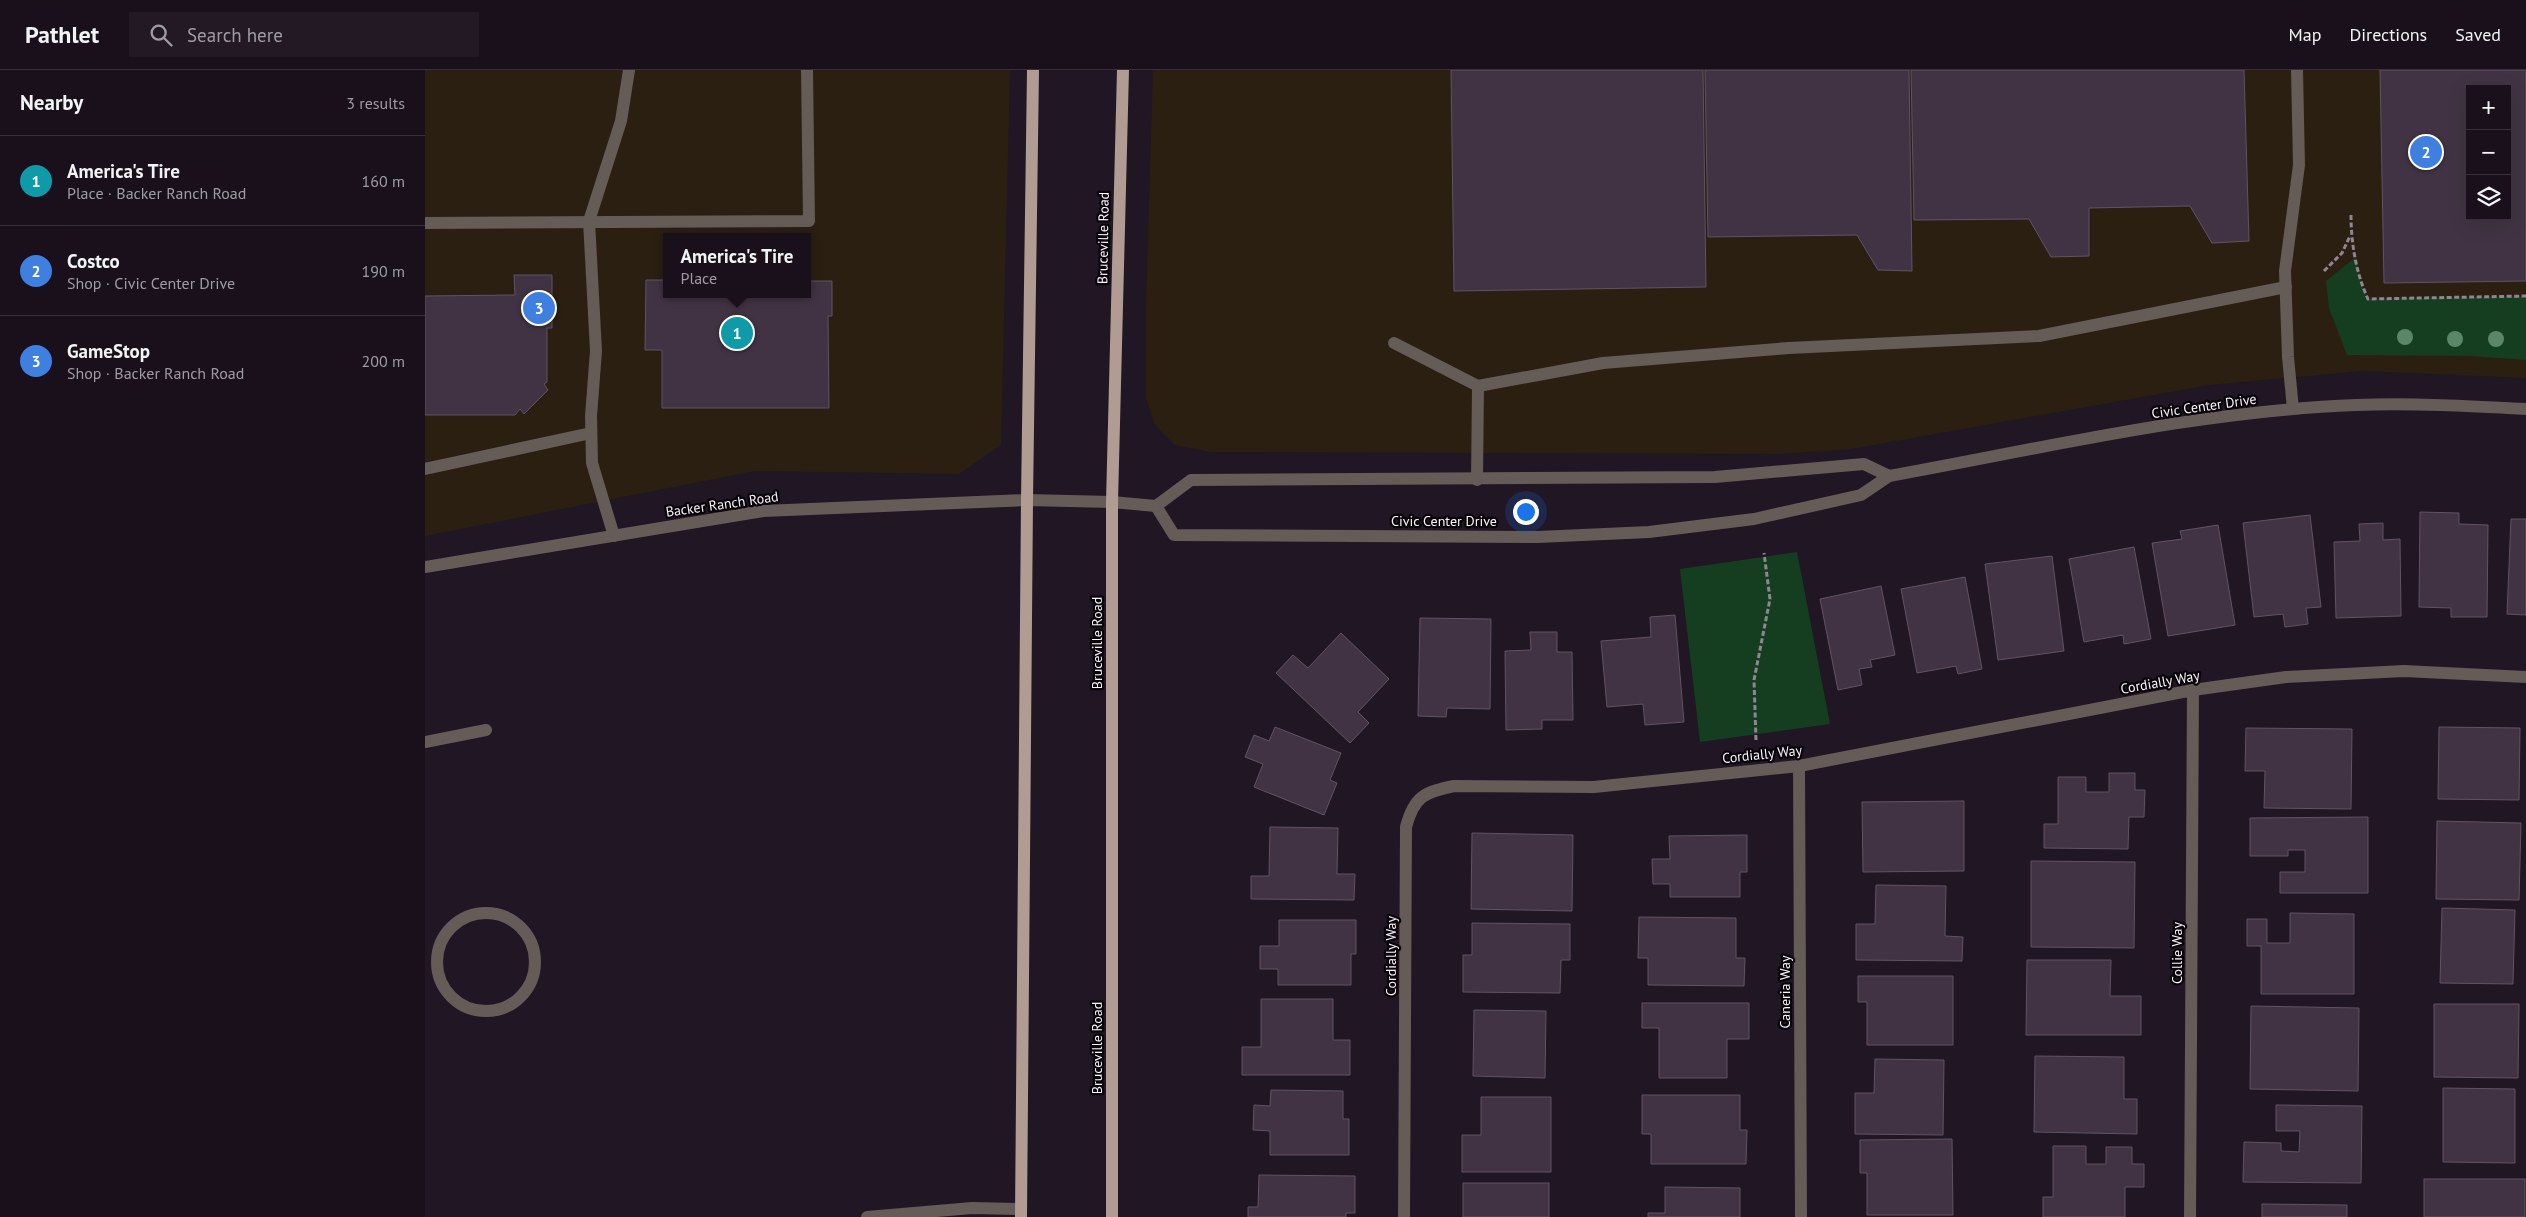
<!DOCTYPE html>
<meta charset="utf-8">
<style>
body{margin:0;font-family:"PT Sans",sans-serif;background:#221924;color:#f1f3f6}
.controls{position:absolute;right:15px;top:15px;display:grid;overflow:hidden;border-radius:0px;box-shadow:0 5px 20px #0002}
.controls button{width:45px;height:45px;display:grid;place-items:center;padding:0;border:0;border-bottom:1px solid #37303a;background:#19101b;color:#f1f3f6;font:25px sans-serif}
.you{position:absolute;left:1100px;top:441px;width:18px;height:18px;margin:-12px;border:4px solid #fff;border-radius:50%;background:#1a73e8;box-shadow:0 0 0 8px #1a73e833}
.badge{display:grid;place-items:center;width:32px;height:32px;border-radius:50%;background:#2563eb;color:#fff;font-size:16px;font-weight:700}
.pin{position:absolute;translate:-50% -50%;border:2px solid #fff;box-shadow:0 1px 5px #0006}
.popup{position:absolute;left:238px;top:163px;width:148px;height:65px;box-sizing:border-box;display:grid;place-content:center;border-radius:0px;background:#19101b;filter:drop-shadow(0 1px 4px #0005);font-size:16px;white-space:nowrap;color:#9f9da3}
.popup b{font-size:19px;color:#f1f3f6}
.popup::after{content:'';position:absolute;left:50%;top:100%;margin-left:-10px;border:10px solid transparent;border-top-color:#19101b}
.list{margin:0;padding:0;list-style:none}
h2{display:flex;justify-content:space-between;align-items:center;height:65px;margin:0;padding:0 20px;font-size:21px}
h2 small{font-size:16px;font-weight:400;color:#9f9da3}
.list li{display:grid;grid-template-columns:32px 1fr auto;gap:15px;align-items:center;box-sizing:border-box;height:90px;padding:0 20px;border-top:1px solid #37303a}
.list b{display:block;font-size:19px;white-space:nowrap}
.list p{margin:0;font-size:16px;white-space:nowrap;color:#9f9da3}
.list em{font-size:16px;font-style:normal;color:#9f9da3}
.icon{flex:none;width:28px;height:28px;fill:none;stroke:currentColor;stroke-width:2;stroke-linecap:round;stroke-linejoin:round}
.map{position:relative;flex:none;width:2101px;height:1147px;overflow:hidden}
header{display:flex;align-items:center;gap:30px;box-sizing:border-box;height:70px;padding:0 25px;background:#19101b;border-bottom:1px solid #37303a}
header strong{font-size:24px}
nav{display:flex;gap:28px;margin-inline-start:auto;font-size:18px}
.search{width:350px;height:45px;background:#221924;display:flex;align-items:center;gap:12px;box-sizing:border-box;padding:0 18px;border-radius:0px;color:#9f9da3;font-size:19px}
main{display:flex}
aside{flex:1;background:#19101b}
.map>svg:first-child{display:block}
</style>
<header>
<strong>Pathlet</strong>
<div class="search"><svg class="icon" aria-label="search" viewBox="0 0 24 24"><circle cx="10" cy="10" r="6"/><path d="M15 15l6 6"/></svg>Search here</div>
<nav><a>Map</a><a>Directions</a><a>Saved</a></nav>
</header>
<main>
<aside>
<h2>Nearby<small>3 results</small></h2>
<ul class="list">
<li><span class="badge" style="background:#0f9aa8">1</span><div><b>America's Tire</b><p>Place · Backer Ranch Road</p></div><em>160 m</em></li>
<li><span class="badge" style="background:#3f7fe0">2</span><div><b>Costco</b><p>Shop · Civic Center Drive</p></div><em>190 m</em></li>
<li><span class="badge" style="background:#3f7fe0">3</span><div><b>GameStop</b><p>Shop · Backer Ranch Road</p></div><em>200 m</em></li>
</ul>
</aside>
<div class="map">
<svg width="2101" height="1147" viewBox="0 0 2101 1147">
<rect width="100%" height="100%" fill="#211624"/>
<g fill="#2b1f12" fill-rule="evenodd">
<path d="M 0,0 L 585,0 L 576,375 L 534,404 L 330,401 L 0,466 ZM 242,167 L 382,167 L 382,224 L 242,224 Z"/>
<path d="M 728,0 L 2101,0 L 2101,308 L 1938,301 L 1784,315 L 1426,379 L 1355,384 L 786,382 L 750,375 L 730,355 L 721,328 L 721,233 ZM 2045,19 L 2082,19 L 2082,146 L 2045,146 Z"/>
</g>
<g fill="#153d20">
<path d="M 1931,187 L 1937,216 L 1943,229 L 2101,226 L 2101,290 L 2046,286 L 1922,285 L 1904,238 L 1901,211 Z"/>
<path d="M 1372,482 L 1405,654 L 1275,672 L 1255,499 Z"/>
</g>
<g fill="#413343" stroke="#615364" fill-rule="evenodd">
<path d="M 1026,0 L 1278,0 L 1281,217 L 1029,221 Z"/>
<path d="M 1280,0 L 1484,0 L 1487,201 L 1453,200 L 1432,165 L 1283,167 Z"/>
<path d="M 1486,0 L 1819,0 L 1824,171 L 1787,173 L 1765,136 L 1664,138 L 1664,186 L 1626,187 L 1604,149 L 1489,150 Z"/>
<path d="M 1955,0 L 2101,0 L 2101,211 L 1959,213 ZM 2045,19 L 2082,19 L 2082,146 L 2045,146 Z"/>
<path d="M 89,205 L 127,205 L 127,258 L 122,258 L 122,312 L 119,314 L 123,320 L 99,344 L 95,339 L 90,345 L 0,345 L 0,226 L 90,225 Z"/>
<path d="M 221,210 L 242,210 L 242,224 L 382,224 L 382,211 L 407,211 L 407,246 L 403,246 L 404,338 L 237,338 L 237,280 L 220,280 Z"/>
<path d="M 1995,442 L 2034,443 L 2034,454 L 2063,455 L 2062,547 L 2026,547 L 2026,538 L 1994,537 Z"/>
<path d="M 1885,445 L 1896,537 L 1881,538 L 1883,554 L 1860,557 L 1858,544 L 1829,547 L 1818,453 Z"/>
<path d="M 2086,449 L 2101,449 L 2101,545 L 2082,544 Z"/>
<path d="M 1958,453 L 1958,470 L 1975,469 L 1976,546 L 1911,548 L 1909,472 L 1935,471 L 1934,454 Z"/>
<path d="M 1793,455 L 1810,555 L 1743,566 L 1727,473 L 1757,469 L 1755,461 Z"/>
<path d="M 1709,477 L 1726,569 L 1699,574 L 1698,565 L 1659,572 L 1644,489 Z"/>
<path d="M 1627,486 L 1639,581 L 1573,590 L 1560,494 Z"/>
<path d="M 1540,507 L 1557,599 L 1533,604 L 1531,596 L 1492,603 L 1476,519 Z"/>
<path d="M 1456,516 L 1470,585 L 1445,590 L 1447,597 L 1434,599 L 1437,615 L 1413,620 L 1395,529 Z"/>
<path d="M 1250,545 L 1259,652 L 1220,655 L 1218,634 L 1182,637 L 1176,571 L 1226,567 L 1225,547 Z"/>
<path d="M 995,548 L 1066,549 L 1065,639 L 1022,638 L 1021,647 L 993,646 Z"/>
<path d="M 1105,562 L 1132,562 L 1132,582 L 1147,582 L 1148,650 L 1117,650 L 1117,659 L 1081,660 L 1080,581 L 1106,580 Z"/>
<path d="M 916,563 L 964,609 L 933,642 L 944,653 L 925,673 L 851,603 L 868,585 L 883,598 Z"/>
<path d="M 850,657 L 916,683 L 905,710 L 912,713 L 899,745 L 829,717 L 838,694 L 820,687 L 829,665 L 844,671 Z"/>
<path d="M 2014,657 L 2095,658 L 2094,730 L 2013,729 Z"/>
<path d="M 1821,658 L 1927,659 L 1926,739 L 1839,738 L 1840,701 L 1820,701 Z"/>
<path d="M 1684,703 L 1710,703 L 1710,720 L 1720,720 L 1719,747 L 1704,747 L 1703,779 L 1619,778 L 1619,754 L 1633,754 L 1633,707 L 1661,707 L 1661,722 L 1684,722 Z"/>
<path d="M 1539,731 L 1539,801 L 1438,802 L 1437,732 Z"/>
<path d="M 1943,747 L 1943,823 L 1855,823 L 1855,802 L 1880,802 L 1880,780 L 1863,780 L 1863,786 L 1825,786 L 1825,748 Z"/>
<path d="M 2012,751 L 2096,753 L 2094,830 L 2011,829 Z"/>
<path d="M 845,757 L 913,758 L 912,804 L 930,804 L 929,830 L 826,829 L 826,806 L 844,806 Z"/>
<path d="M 1047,763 L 1148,765 L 1147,841 L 1046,839 Z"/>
<path d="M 1322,765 L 1322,802 L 1315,802 L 1315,827 L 1245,827 L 1245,814 L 1228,814 L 1227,789 L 1245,789 L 1244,766 Z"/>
<path d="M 1606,791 L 1710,792 L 1709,878 L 1606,877 Z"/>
<path d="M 1451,815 L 1521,816 L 1520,866 L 1538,867 L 1537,891 L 1431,890 L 1431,854 L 1450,854 Z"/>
<path d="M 2017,838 L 2090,840 L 2088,914 L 2015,913 Z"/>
<path d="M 1865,843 L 1929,844 L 1929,924 L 1836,924 L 1836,876 L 1822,876 L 1822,849 L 1842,849 L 1842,873 L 1865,873 Z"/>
<path d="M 1214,847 L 1311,848 L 1311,888 L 1320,888 L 1319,916 L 1223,915 L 1223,888 L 1213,888 Z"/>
<path d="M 854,850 L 931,850 L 931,884 L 926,884 L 926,915 L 853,915 L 853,899 L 835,899 L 835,876 L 854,876 Z"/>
<path d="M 1047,853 L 1145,854 L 1145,890 L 1136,890 L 1135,923 L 1038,922 L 1038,885 L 1047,885 Z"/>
<path d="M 1602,890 L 1686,890 L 1685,926 L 1716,926 L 1716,965 L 1601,965 Z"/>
<path d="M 1433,906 L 1528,906 L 1528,975 L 1442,975 L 1442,932 L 1433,932 Z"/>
<path d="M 836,929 L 908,929 L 908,970 L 925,970 L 925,1005 L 817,1005 L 817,977 L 836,977 Z"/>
<path d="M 1217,933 L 1324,933 L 1324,969 L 1302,969 L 1302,1008 L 1234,1008 L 1234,958 L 1217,958 Z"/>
<path d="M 2009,934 L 2094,934 L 2093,1008 L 2009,1007 Z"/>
<path d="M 1826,936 L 1934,938 L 1933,1021 L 1825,1019 Z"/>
<path d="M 1049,940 L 1121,941 L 1120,1008 L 1048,1006 Z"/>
<path d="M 1610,986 L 1699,987 L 1699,1029 L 1712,1029 L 1712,1064 L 1609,1062 Z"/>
<path d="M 1450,989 L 1519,990 L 1518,1065 L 1430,1064 L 1430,1023 L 1449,1023 Z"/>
<path d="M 2018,1018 L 2090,1019 L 2090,1093 L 2018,1092 Z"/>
<path d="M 846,1020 L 918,1021 L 918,1049 L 924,1049 L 924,1085 L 845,1085 L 845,1061 L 828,1060 L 829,1035 L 845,1036 Z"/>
<path d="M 1217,1025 L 1315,1025 L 1315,1060 L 1322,1060 L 1321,1094 L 1226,1094 L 1226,1064 L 1217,1064 Z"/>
<path d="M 1056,1027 L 1126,1027 L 1126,1102 L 1037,1102 L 1037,1065 L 1056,1065 Z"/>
<path d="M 1851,1035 L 1937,1036 L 1936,1113 L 1818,1112 L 1819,1072 L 1856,1073 L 1856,1081 L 1874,1082 L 1875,1061 L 1851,1061 Z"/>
<path d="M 1527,1069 L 1528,1145 L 1442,1145 L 1442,1103 L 1435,1103 L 1435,1070 Z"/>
<path d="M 1628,1076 L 1661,1076 L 1661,1094 L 1681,1094 L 1681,1077 L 1707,1077 L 1707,1094 L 1719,1094 L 1719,1117 L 1700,1117 L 1700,1147 L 1618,1147 L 1618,1127 L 1628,1127 Z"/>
<path d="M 834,1105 L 930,1106 L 930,1143 L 921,1143 L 921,1147 L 823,1147 L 823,1137 L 833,1137 Z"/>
<rect x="1999" y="1109" width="101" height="38"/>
<rect x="1038" y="1113" width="86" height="34"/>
<path d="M 1240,1117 L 1315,1118 L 1315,1147 L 1223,1147 L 1223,1143 L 1240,1143 Z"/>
<path d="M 1837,1134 L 1922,1135 L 1922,1147 L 1837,1147 Z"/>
</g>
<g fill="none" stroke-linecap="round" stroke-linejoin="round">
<g stroke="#8f8692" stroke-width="3" stroke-dasharray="5 2.5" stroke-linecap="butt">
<path d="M 1926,145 C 1926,173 1931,203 1943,229 L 2101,226"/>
<path d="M 1899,201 L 1917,183 L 1925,166"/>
<path d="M 1331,670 L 1329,610 L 1345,529 L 1339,483"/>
</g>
<g stroke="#655b57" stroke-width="12">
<path d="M 0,153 L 384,151 L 382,0"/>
<path d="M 969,273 L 1053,316 L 1052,410"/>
<path d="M 1053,316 L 1178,293 L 1364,278 L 1614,266 L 1861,217"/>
<path d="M 1868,339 L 1863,287 L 1860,201 L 1874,95 L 1872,0"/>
<path d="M 0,399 L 166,363"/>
<path d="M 731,436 L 749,465 L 1113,467 L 1224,462 L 1329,449 L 1436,425 L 1464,406 C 1619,378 1774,341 1931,335 C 1987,333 2045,336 2101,339"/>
<path d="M 189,466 L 167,393 L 166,346 L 171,281 L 164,151 L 196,51 L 204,0"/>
<path d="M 0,497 L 338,441 L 602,430 L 687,432 L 731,436 L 766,410 L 1290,407 L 1439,394 L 1464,406"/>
<path d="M 0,672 L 61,660"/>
<path d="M 1374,696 L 1376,1147"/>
<circle cx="61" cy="892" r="49"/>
<path d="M 442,1147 L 547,1138 L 596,1139"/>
<path d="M 979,1147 L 981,757 C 989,726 1000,722 1029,716 L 1169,717 L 1374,696 L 1768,620 L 1861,607 L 1979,601 L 2101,607"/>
<path d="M 1765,1147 L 1768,620"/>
</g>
<g stroke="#b19c94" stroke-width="12">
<path d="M 596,1147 L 602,430 L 608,0"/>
<path d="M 687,1147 L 687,432 L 698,0"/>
</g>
</g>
<g fill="#5c8668">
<circle cx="1980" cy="267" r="8"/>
<circle cx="2030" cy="269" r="8"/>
<circle cx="2071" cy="269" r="8"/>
</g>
<g text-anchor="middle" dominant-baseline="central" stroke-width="4.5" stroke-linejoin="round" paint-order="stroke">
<g font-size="14" fill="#faf2fc" stroke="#080409">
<text transform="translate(678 168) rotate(-89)">Bruceville Road</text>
<text transform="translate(1779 336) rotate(-8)">Civic Center Drive</text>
<text transform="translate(297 434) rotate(-8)">Backer Ranch Road</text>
<text x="1019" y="451">Civic Center Drive</text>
<text transform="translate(672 573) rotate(-90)">Bruceville Road</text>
<text transform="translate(1735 612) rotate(-10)">Cordially Way</text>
<text transform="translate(1337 684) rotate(-6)">Cordially Way</text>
<text transform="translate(1752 883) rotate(-90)">Collie Way</text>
<text transform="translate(966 886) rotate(-90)">Cordially Way</text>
<text transform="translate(1360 922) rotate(-90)">Caneria Way</text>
<text transform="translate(672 978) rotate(-90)">Bruceville Road</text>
</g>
</g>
</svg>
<div class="controls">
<button>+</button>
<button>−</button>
<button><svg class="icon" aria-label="layers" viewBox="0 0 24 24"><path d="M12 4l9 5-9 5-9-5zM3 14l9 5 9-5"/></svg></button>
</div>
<div class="you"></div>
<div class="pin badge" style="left:312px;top:263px;background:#0f9aa8">1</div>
<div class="popup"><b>America's Tire</b>Place</div>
<div class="pin badge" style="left:2001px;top:82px;background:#3f7fe0">2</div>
<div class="pin badge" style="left:114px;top:238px;background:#3f7fe0">3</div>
</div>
</main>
